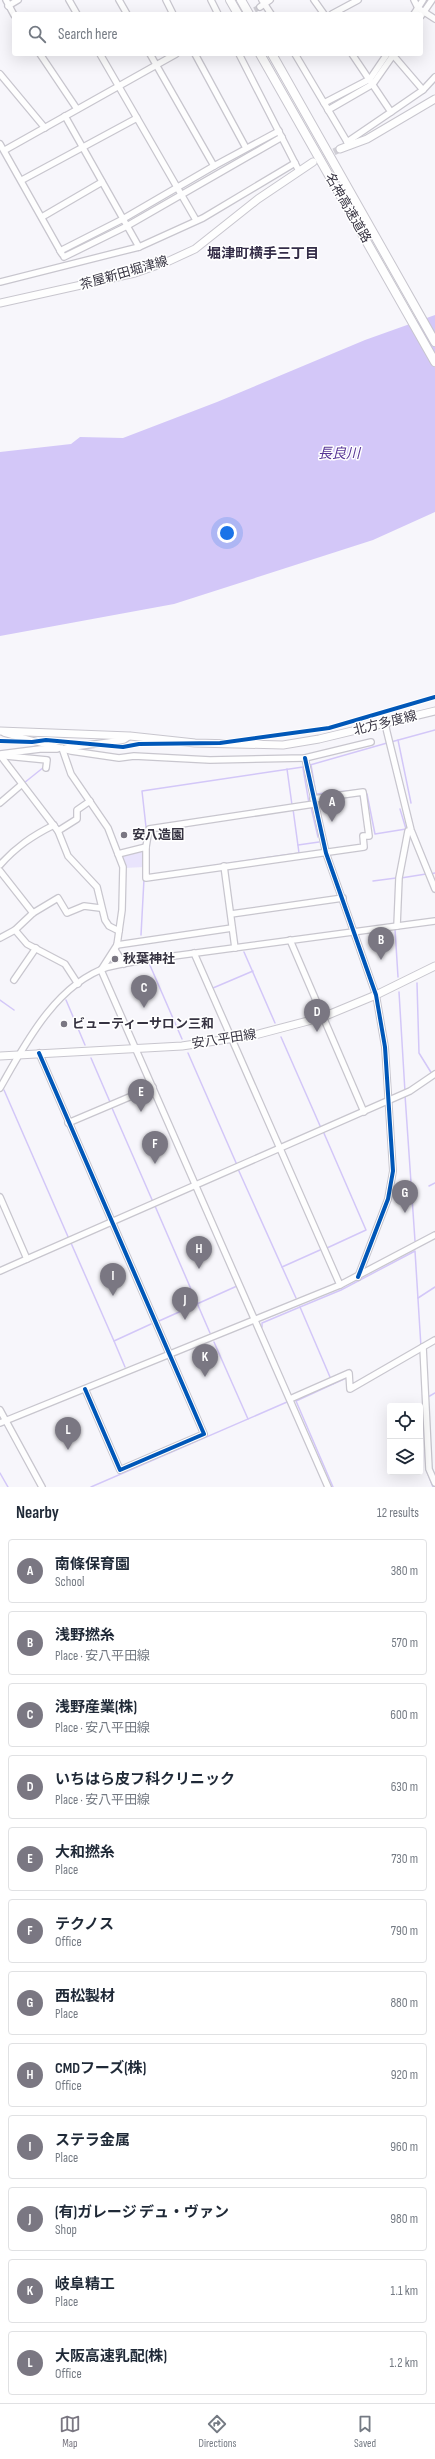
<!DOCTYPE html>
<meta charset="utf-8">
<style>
body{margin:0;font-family:"Sofia Sans Condensed","Noto Sans JP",sans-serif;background:#f2f2f3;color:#1f2937}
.controls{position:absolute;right:12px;bottom:12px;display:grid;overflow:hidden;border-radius:4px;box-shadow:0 4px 16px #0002}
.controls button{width:36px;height:36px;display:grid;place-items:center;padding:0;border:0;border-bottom:1px solid #e0e1e3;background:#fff;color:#1f2937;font:20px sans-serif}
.you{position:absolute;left:227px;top:533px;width:14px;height:14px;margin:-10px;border:3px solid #fff;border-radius:50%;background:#1a73e8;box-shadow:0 0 0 6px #1a73e833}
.badge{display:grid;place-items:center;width:26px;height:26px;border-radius:50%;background:#7a7782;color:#fff;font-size:13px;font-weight:700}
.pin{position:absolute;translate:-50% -33px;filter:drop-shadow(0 1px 2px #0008)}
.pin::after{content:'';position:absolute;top:21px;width:14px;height:12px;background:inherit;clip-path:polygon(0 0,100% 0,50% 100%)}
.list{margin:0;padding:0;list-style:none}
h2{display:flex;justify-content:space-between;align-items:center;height:52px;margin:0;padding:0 16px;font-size:17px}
h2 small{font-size:13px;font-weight:400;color:#747a83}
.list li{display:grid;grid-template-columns:26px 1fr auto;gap:12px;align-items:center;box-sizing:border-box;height:64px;margin:0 8px 8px;padding:0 8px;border:1px solid #e0e1e3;border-radius:4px}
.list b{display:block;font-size:15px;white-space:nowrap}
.list p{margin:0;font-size:13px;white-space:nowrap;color:#747a83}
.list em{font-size:13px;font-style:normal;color:#747a83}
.icon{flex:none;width:22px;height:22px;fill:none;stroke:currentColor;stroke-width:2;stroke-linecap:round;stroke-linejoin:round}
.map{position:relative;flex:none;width:435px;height:1487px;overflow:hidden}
.search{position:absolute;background:#fff;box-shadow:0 4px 16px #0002;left:12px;right:12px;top:12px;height:44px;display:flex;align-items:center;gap:10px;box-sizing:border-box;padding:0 14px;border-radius:4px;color:#747a83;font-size:15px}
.sheet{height:916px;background:#fff}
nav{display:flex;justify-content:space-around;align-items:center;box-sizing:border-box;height:56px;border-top:1px solid #e0e1e3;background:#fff;font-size:11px;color:#747a83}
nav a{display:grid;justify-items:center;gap:2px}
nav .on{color:#7a7782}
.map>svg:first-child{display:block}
</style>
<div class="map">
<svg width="435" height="1487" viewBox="0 0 435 1487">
<rect width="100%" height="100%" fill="#f7f6fb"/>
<path fill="#e9e4fc" d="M 143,850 L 144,867 L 125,868 L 121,856 L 123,854 Z"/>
<path fill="#d3c7f8" d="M 435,315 L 435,512 L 373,540 L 174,604 L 0,636 L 0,452 L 71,444 L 80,437 L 123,438 L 217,402 L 365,340 Z"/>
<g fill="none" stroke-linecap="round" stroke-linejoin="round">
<g stroke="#d3c7f8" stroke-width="1.5">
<path d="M 398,740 L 411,803"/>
<path d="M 391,742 L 435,730"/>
<path d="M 310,765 L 387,743"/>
<path d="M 311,765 L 316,794 L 359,790"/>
<path d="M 303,768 L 309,803"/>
<path d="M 287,769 L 292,805"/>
<path d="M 24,783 L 44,767"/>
<path d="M 367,794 L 375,834 L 406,829 L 400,809"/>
<path d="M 311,807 L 318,837"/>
<path d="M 146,827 L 142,791 L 303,767"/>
<path d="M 298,845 L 319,842"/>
<path d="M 204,867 L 299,853 L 293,809"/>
<path d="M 430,874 L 435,873"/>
<path d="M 401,878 L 426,874"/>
<path d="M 373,881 L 396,878"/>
<path d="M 395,920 L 396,878"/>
<path d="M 395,929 L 398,977"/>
<path d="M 141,935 L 144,879"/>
<path d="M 244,952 L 275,1023"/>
<path d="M 149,963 L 182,1039"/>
<path d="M 417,983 L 419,1053 L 432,1074"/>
<path d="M 213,988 L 253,971"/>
<path d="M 399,992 L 405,1092"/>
<path d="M 0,1000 L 14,1010"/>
<path d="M 66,1000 L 85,1045"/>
<path d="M 281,1037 L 321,1128"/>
<path d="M 188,1053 L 237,1165"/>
<path d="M 91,1058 L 110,1102"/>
<path d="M 4,1090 L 69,1239"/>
<path d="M 410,1094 L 416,1090"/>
<path d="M 405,1095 L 415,1241"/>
<path d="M 112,1108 L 153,1202"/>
<path d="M 323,1131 L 366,1230 L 327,1248"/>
<path d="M 323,1132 L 386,1104"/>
<path d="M 238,1169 L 296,1298"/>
<path d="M 429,1186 L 435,1183"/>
<path d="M 155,1206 L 210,1333"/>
<path d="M 71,1243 L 114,1341 L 151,1324"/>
<path d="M 282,1267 L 320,1250"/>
<path d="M 418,1298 L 435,1287"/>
<path d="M 300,1307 L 341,1290 L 415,1251 L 421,1347"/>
<path d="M 159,1321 L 237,1286"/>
<path d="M 262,1327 L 262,1323 L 300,1307 L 333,1384 L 296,1401 L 333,1487"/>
<path d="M 114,1341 L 125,1367"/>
<path d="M 214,1342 L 248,1419"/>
<path d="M 421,1351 L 426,1469 L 433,1487"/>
<path d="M 333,1384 L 344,1379"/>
<path d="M 428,1397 L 435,1393"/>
<path d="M 0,1473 L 8,1487"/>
<path d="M 91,1487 L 287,1402"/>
</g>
<path stroke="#d0cfd6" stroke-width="5.5" stroke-dasharray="5.5 3" stroke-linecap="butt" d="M 247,14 L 260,7"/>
<path stroke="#d0cfd6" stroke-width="7" stroke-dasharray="7 3.5" stroke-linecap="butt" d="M 315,161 L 340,149"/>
<defs>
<g id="minor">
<path d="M 6,0 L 14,15"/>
<path d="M 69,0 L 77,14"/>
<path d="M 119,0 L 127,14"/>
<path d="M 166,0 L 173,14"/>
<path d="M 211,0 L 218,14"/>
<path d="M 262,0 L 271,14"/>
<path d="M 314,0 L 324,14"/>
<path d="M 414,0 L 418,8 L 435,19"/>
<path d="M 8,6 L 18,0"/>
<path d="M 260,7 L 270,0"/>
<path d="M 332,14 L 358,0"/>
<path d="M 414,14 L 423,0"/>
<path d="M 421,16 L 432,0"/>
<path d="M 40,54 L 77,109"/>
<path d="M 100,54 L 196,220"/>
<path d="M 195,54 L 246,148"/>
<path d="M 239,54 L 299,171"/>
<path d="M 295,54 L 349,145"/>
<path d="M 393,55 L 423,90"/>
<path d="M 0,74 L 45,128"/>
<path d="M 324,103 L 370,79 L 387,54"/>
<path d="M 328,110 L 373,84 L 394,54"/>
<path d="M 391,112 L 423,90 L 435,77"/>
<path d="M 65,116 L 139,247"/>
<path d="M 347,142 L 391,112 L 352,54"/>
<path d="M 0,144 L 62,254"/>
<path d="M 5,150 L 176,54"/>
<path d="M 214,166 L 279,131"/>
<path d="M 22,180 L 137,118"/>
<path d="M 42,217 L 102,182"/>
<path d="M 60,251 L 123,219 L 214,166 L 150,54"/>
<path d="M 64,257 L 127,226 L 282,137"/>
<path d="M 0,282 L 139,247 L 203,218 L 295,163"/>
<path d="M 385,724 L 411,830 L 435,889"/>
<path d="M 4,733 L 71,751 L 119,758 L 134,756 L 210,760 L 305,758 L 371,742"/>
<path d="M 62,748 L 71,774 L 108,828 L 123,867 L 122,910 L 117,945 L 101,970"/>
<path d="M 66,748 L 124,740 L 130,736"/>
<path d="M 0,754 L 40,749 L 57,749"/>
<path d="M 0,755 L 58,831 L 68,856 L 97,887 L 105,920 L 109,926 L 119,931"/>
<path d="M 6,756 L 47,760 L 46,768"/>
<path d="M 305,758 L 326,853 L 376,995 L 385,1047 L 393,1171 L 388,1199 L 358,1277"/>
<path d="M 0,803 L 21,785"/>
<path d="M 58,831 L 77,819 L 77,810 L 90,801"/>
<path d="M 146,847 L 149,829 L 314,804"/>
<path d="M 118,854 L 146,847 L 146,878 L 364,847 L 363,836 L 369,836 L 363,792 L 313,799"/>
<path d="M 0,865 C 16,847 32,836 54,825"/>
<path d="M 224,866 L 235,948"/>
<path d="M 0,871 L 33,913"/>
<path d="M 231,914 L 343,898"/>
<path d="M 397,926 L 399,878 L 408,831"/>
<path d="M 15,930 L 27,944 L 65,964 L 78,984"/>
<path d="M 0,938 L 15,930 L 33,913 L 58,898 L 67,913 L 84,906 L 100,908"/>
<path d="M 290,940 L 364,1112"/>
<path d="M 117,945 L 232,928"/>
<path d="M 115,950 L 124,964"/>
<path d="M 194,953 L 340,1285"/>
<path d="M 101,970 L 328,1487"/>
<path d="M 14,980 L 36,948"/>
<path d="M 39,1053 L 204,1434 L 120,1470 L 85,1389"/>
<path d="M 0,1088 C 25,1044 56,984 108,967 C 120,964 132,962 144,960 L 435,921"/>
<path d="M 68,1123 L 153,1087"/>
<path d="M 0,1197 L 27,1259 L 410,1091 L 435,1074"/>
<path d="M 0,1271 L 27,1259"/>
<path d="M 423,1347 L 429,1469 L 435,1483"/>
<path d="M 290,1399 L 349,1373 L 350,1389 L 435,1340"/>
<path d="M 0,1410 L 42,1487"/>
<path d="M 0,1423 L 340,1285 L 435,1235"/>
</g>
<g id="major">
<path d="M 340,149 L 367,139 L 435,99"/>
<path d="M 0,303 L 135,273 L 169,261 L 195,249 L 258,199 L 313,162"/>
<path d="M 0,731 L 130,736 L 195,743 L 283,745 L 319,739 L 435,711"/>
<path d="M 0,1056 L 182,1046 L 255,1035 L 323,1017 L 376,995 L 435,966"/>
</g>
<g id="highway">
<path d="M 230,0 L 238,14"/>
<path d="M 241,0 L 249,14"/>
<path d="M 260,54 L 435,362"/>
<path d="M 272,54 L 435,342"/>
</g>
</defs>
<use href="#minor" stroke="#c8c6ce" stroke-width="8"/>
<use href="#major" stroke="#c8c6ce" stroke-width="9"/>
<use href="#highway" stroke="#c8c6ce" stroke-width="10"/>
<use href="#minor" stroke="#fefefe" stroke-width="5.5"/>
<use href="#major" stroke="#fefefe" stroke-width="7"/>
<use href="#highway" stroke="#fefefe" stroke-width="8"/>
<defs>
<g id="cycleway">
<path d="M 0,741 L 32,742 L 46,740 L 123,747 L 139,744 L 220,743 L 329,728 L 435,697"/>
<path d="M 305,758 L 326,853 L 376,995 L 385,1047 L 393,1171 L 388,1199 L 358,1277"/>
<path d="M 39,1053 L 204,1434 L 120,1470 L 85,1389"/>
</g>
</defs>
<use href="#cycleway" stroke="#fff" stroke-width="6"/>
<use href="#cycleway" stroke="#0057b8" stroke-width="4"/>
</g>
<g fill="#7a7782" stroke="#fff" stroke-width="1.5">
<circle cx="124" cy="835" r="4"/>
<circle cx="115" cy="959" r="4"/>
<circle cx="64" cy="1024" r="4"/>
</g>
<g text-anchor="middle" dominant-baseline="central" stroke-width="3" stroke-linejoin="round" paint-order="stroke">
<g font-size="13" fill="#363341" stroke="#fff">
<text transform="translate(348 208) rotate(60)">名神高速道路</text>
<text transform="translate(124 273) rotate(-16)">茶屋新田堀津線</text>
<text transform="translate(385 723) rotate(-14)">北方多度線</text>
<text transform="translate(224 1039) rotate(-9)">安八平田線</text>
</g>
<g font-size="13" font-weight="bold" fill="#363341" stroke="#fff" text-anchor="start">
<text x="132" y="835">安八造園</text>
<text x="123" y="959">秋葉神社</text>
<text x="72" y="1024">ビューティーサロン三和</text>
</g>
<g font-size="14" font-weight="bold" fill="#342d48" stroke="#fff">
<text x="263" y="253">堀津町横手三丁目</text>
</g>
<g font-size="14" font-style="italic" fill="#573695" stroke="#fff">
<text x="339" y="453">長良川</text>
</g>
</g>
</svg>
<div class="controls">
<button><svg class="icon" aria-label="locate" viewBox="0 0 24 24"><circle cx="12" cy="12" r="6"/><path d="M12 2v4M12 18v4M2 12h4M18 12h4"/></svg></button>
<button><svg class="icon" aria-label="layers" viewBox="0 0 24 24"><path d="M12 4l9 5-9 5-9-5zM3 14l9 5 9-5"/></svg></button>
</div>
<div class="you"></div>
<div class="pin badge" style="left:332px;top:822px">A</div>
<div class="pin badge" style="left:381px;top:960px">B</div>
<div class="pin badge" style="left:144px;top:1008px">C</div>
<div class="pin badge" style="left:317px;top:1032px">D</div>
<div class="pin badge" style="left:141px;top:1112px">E</div>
<div class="pin badge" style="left:155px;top:1164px">F</div>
<div class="pin badge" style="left:405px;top:1213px">G</div>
<div class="pin badge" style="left:199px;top:1269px">H</div>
<div class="pin badge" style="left:113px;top:1296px">I</div>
<div class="pin badge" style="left:185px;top:1320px">J</div>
<div class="pin badge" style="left:205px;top:1377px">K</div>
<div class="pin badge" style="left:68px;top:1450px">L</div>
<div class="search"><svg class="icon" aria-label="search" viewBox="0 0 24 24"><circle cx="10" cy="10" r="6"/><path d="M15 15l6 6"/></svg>Search here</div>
</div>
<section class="sheet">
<h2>Nearby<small>12 results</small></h2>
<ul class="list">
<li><span class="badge">A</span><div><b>南條保育園</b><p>School</p></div><em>380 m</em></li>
<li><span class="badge">B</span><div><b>浅野撚糸</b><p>Place · 安八平田線</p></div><em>570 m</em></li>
<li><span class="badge">C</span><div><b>浅野産業(株)</b><p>Place · 安八平田線</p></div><em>600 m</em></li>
<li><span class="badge">D</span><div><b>いちはら皮フ科クリニック</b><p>Place · 安八平田線</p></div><em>630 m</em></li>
<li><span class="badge">E</span><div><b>大和撚糸</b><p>Place</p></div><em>730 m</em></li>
<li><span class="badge">F</span><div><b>テクノス</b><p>Office</p></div><em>790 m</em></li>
<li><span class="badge">G</span><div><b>西松製材</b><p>Place</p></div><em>880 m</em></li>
<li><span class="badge">H</span><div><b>CMDフーズ(株)</b><p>Office</p></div><em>920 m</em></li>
<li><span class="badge">I</span><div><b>ステラ金属</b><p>Place</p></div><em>960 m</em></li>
<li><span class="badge">J</span><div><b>(有)ガレージ デュ・ヴァン</b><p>Shop</p></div><em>980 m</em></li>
<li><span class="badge">K</span><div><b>岐阜精工</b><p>Place</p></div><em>1.1 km</em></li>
<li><span class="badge">L</span><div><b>大阪高速乳配(株)</b><p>Office</p></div><em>1.2 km</em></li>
</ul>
</section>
<nav>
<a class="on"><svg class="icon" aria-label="map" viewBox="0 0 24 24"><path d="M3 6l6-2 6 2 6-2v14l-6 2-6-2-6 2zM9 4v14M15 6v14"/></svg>Map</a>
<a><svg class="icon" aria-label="directions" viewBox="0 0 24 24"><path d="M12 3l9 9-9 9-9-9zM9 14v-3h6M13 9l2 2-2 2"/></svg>Directions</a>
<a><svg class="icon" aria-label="saved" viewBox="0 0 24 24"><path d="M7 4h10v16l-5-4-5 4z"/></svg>Saved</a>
</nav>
